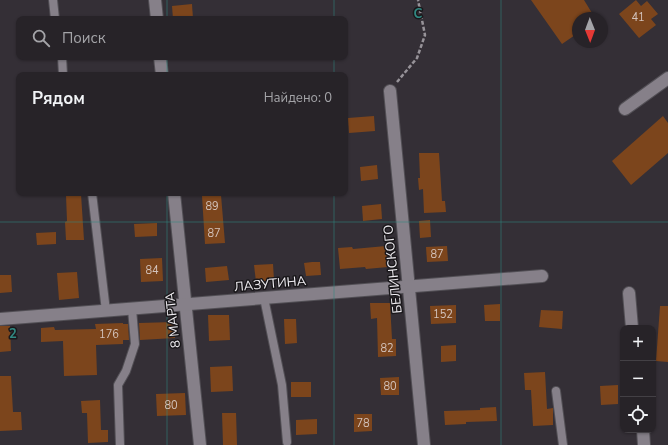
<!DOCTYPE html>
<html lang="ru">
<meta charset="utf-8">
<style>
body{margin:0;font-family:"Nunito Sans",sans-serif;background:#332f34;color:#f1f3f6}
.controls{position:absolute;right:12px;bottom:12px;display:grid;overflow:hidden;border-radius:8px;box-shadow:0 1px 3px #0004}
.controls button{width:36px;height:36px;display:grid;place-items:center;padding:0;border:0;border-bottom:1px solid #434045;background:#272328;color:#f1f3f6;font:20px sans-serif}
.compass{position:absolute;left:572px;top:12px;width:36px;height:36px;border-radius:50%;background:#272328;box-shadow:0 1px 3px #0004;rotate:179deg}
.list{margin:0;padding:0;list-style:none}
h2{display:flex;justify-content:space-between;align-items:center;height:52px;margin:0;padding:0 16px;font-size:17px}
h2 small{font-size:13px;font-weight:400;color:#a4a4a8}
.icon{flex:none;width:22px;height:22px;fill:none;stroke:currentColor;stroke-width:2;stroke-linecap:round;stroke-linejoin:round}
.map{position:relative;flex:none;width:668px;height:445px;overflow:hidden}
.search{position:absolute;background:#272328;box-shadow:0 1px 3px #0004;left:16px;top:16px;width:332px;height:44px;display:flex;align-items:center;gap:10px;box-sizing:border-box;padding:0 14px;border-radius:8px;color:#a4a4a8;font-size:15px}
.panel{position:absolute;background:#272328;box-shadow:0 1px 3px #0004;left:16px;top:72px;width:332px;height:124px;border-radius:8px}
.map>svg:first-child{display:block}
</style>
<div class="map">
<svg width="668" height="445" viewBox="0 0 668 445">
<rect width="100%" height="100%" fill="#342f36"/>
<g fill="#7c451c">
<path d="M 531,0 L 584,0 L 595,18 L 578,18 L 578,33 L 562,44 Z"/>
<path d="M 636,0 L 641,6 L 647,1 L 658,14 L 651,19 L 656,25 L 639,38 L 619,14 Z"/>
<path d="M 192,4 L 193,19 L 173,19 L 172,6 Z"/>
<path d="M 374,116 L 375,131 L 349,133 L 348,118 Z"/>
<path d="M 663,116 L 668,123 L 668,153 L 631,185 L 612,161 Z"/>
<path d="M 419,153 L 439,153 L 442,201 L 445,201 L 446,212 L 424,213 L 423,189 L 419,190 L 418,178 L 420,178 Z"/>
<path d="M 377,165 L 378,179 L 361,181 L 360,167 Z"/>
<path d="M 81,194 L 84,240 L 66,240 L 65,222 L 67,221 L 66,195 Z"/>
<path d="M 221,195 L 225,243 L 205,244 L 202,196 Z"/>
<path d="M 381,204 L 382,219 L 363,221 L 362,206 Z"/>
<path d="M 430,220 L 431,237 L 420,238 L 419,221 Z"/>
<path d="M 157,223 L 157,236 L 135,237 L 134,224 Z"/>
<path d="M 56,232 L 56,244 L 37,245 L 36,233 Z"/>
<path d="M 386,246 L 388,267 L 366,269 L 365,267 L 340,269 L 338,248 L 352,247 L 353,249 Z"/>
<path d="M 447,246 L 448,261 L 427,262 L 426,247 Z"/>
<path d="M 162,258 L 163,281 L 141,282 L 140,259 Z"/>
<path d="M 312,262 L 320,262 L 321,275 L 306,276 L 304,263 Z"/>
<path d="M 273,264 L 274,280 L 256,282 L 254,265 Z"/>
<path d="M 227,266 L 229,280 L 206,282 L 205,268 Z"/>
<path d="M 77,272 L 79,298 L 59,300 L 57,273 Z"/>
<path d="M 0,275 L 11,275 L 12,292 L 0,293 Z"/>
<path d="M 370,303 L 390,303 L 392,339 L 396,339 L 396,356 L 378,357 L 377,318 L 371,319 Z"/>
<path d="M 500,304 L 500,321 L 485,321 L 484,305 Z"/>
<path d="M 456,305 L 456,323 L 431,324 L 430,306 Z"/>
<path d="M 660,306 L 668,306 L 668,362 L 656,361 Z"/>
<path d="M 541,310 L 563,311 L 562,329 L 539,327 Z"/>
<path d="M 208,315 L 229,315 L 230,340 L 209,341 Z"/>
<path d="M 284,319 L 296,319 L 297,343 L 285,344 Z"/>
<path d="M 174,322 L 175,338 L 140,340 L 139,323 Z"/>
<path d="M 123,323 L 123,324 L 128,324 L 129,340 L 123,340 L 123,344 L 96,345 L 97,375 L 64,376 L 63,341 L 41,342 L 41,328 L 54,327 L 55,330 L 96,329 L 95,324 Z"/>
<path d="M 0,326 L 10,326 L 11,351 L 0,352 Z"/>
<path d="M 456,345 L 456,361 L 441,362 L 441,346 Z"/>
<path d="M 232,366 L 233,391 L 211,392 L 210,367 Z"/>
<path d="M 545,372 L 547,409 L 553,408 L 553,425 L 533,426 L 531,390 L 525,390 L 524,373 Z"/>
<path d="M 0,376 L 11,376 L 13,412 L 21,412 L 22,430 L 0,431 Z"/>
<path d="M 399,377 L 399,395 L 381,395 L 380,378 Z"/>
<rect x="291" y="382" width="20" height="15"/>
<path d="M 618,385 L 618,404 L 601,405 L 600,386 Z"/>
<path d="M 185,393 L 186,415 L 157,416 L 156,394 Z"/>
<path d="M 100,400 L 101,430 L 108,430 L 108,442 L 88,443 L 87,413 L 82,413 L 81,401 Z"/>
<path d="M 496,407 L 497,421 L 466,422 L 466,424 L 445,425 L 444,411 L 480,410 L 480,408 Z"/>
<path d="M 222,413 L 236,413 L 237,445 L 223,445 Z"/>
<path d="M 354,414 L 372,414 L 372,431 L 354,432 Z"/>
<path d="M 317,419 L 317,434 L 296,435 L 296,420 Z"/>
</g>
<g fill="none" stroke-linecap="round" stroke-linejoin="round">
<defs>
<g id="service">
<path d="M 53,0 L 55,19"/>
<path d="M 62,57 L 63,75"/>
<path d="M 92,193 L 106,311"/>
<path d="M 264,298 L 282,385 L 287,442"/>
<path d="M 556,391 L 563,445"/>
<path d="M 120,445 L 118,385 L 126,371 L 135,344 L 132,309"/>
</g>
<g id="minor">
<path d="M 155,0 L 157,19"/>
<path d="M 160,57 L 162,75"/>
<path d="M 390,91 L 424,445"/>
<path d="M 625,109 L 668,78"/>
<path d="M 174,193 L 200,445"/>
<path d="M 629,293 L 632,328"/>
<path d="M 0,319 L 542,276"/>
<path d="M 643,430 L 644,445"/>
</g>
</defs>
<use href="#service" stroke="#524f55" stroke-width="10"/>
<use href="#minor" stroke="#524f55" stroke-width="14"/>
<path stroke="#979399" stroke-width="2.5" stroke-dasharray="4 2" stroke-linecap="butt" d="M 397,82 L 417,58 L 425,35 L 418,0"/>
<use href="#service" stroke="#868089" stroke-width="8"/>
<use href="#minor" stroke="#868089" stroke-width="12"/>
</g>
<path fill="none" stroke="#318882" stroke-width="1" stroke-opacity="0.55" d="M 167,0 L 167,19M 334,0 L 334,19M 501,0 L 501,445M 167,57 L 167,75M 334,57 L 334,75M 167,193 L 167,445M 334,193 L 334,445M 0,222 L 668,222"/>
<g text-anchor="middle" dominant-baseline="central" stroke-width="3" stroke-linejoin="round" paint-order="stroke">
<g font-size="11" fill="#d3c3bc">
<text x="638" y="17">41</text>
<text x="212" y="206">89</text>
<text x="214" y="233">87</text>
<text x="437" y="254">87</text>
<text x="152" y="270">84</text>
<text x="443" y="314">152</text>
<text x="109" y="334">176</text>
<text x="387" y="348">82</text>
<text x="390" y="386">80</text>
<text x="171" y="405">80</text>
<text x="363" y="423">78</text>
</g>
<g font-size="13" fill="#f0edf2" stroke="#1a181b">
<text transform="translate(393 269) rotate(-96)">БЕЛИНСКОГО</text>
<text transform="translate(270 284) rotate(-5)">ЛАЗУТИНА</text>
<text transform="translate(173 320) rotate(-96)">8 МАРТА</text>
</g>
</g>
<g font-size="13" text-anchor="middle" font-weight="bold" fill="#318882" stroke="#1a181b" stroke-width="3" stroke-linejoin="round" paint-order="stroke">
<text x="418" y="18">C</text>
<text x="13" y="338">2</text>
</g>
</svg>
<div class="controls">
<button>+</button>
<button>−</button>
<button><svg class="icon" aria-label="locate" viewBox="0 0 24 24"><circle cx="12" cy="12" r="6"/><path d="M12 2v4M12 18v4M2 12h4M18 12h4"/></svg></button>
</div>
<svg class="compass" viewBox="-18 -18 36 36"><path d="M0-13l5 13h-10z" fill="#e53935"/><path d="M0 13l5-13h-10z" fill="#a4a4a8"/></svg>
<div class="search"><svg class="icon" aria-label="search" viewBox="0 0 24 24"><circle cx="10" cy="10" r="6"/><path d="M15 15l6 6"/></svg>Поиск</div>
<section class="panel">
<h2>Рядом<small>Найдено: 0</small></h2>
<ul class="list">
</ul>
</section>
</div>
